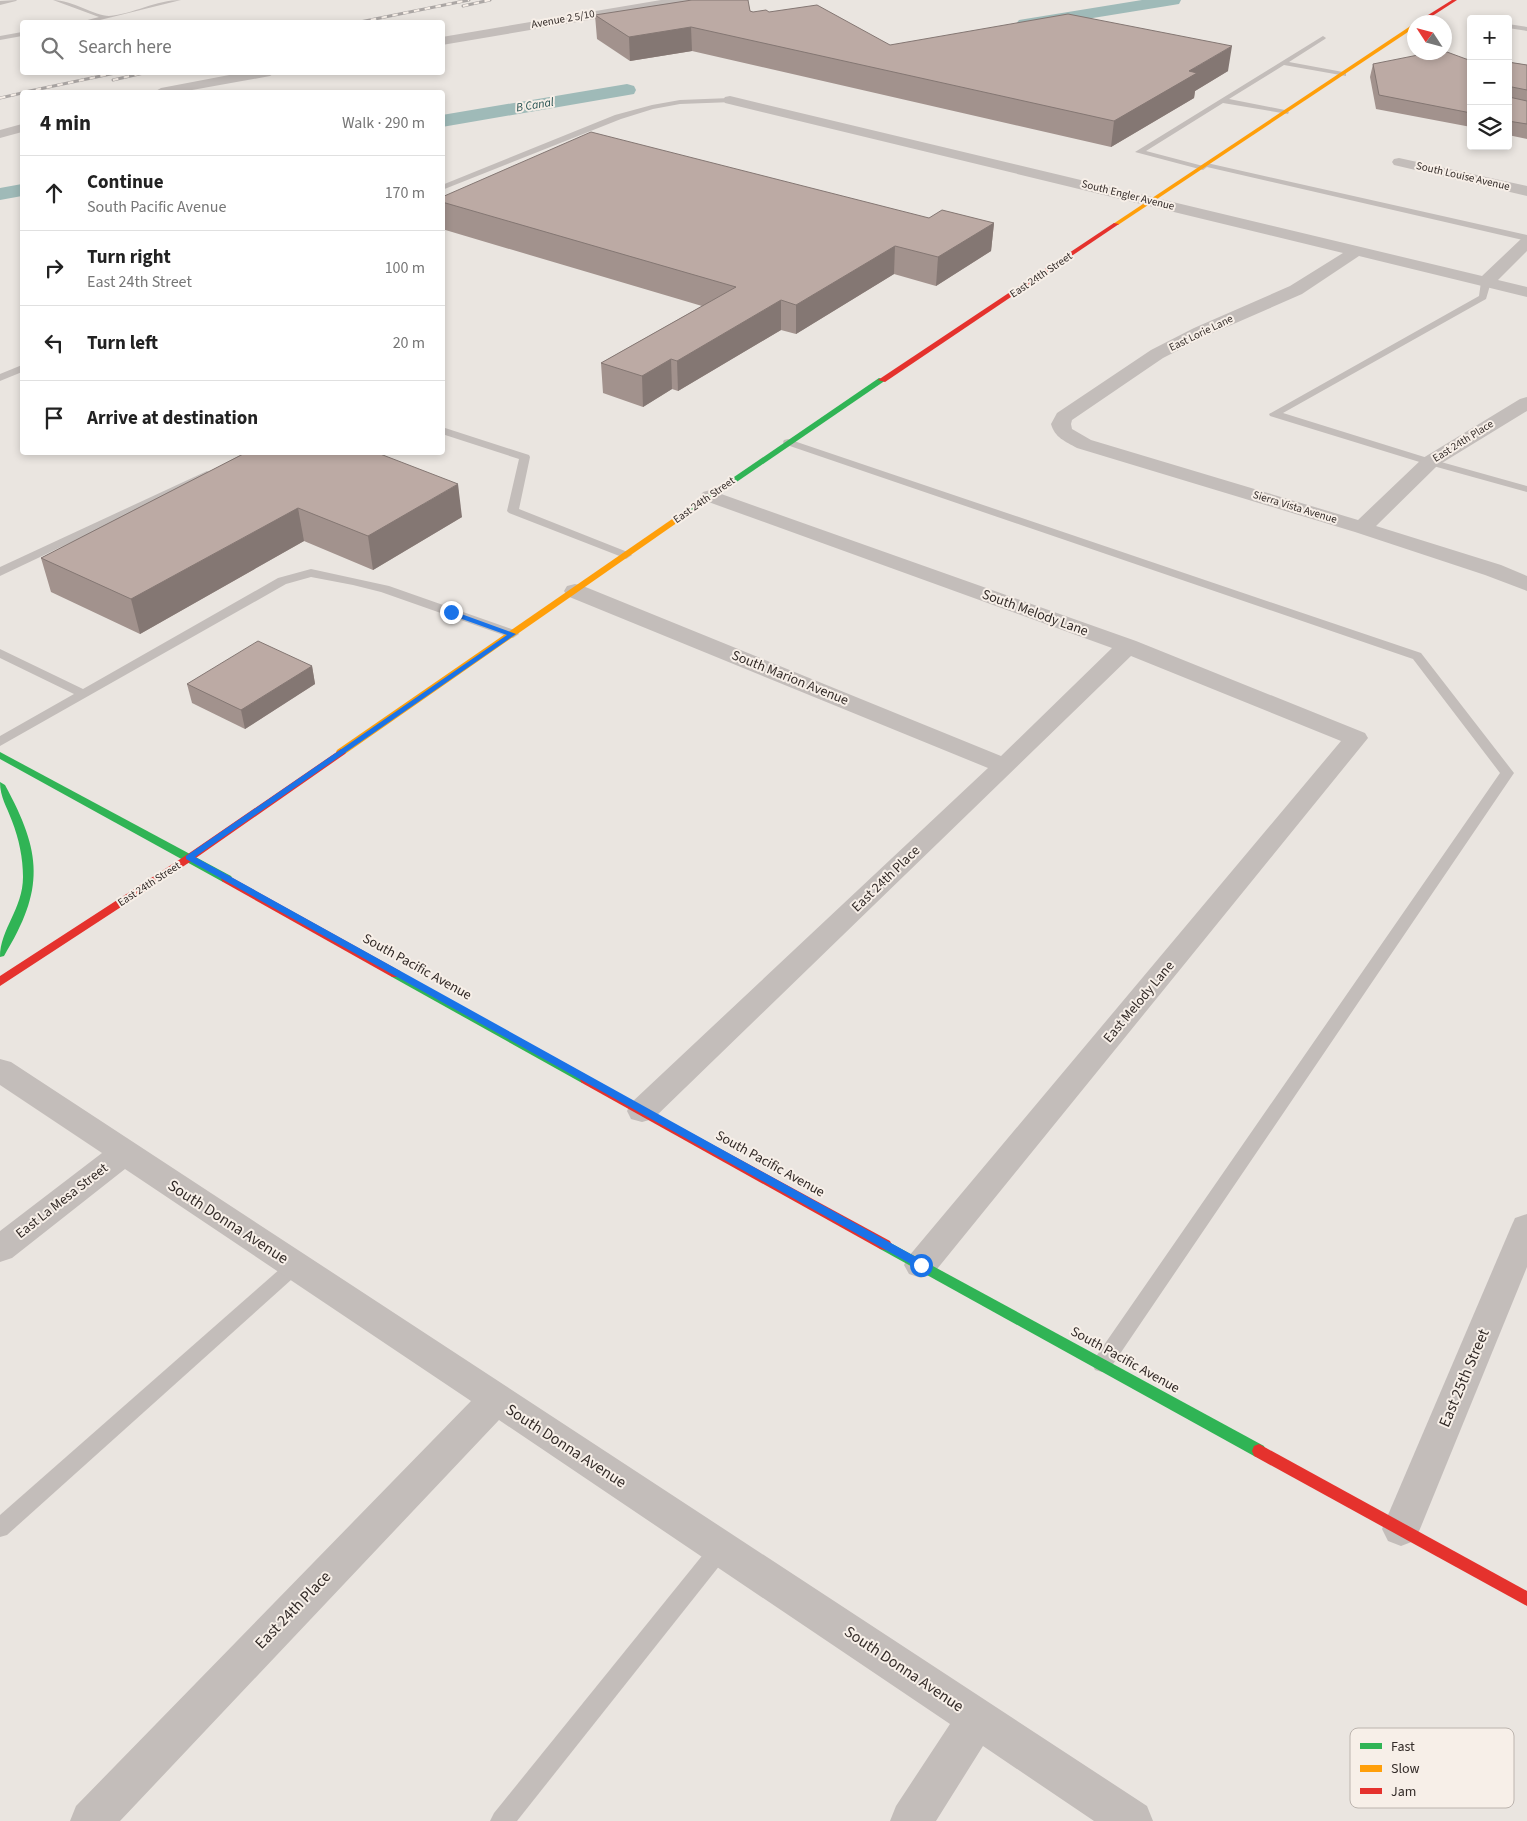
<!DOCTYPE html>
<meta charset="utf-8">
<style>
body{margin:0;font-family:"Source Sans 3",sans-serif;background:#f2f2f2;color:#222}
.controls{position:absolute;right:15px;top:15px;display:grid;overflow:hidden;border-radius:5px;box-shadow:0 2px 8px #0003}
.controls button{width:45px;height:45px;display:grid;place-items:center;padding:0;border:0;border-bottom:1px solid #e0e0e0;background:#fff;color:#222;font:25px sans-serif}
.compass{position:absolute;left:1407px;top:15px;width:45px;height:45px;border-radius:50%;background:#fff;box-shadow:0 2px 8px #0003;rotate:306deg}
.stop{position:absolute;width:15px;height:15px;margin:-11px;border:4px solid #1a73e8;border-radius:50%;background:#fff}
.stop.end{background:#1a73e8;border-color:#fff;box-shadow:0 1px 5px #0008}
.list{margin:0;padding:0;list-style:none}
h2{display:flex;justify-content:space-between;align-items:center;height:65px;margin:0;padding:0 20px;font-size:21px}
h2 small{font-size:16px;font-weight:400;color:#767676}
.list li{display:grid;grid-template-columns:32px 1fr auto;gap:15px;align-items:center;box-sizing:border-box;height:75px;padding:0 20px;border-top:1px solid #e0e0e0}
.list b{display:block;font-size:19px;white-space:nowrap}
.list p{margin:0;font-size:16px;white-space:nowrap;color:#767676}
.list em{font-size:16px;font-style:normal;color:#767676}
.icon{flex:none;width:28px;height:28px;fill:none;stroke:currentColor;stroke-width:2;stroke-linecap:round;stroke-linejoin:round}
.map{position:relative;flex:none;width:1527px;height:1821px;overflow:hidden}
.search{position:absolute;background:#fff;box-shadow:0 2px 8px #0003;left:20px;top:20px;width:425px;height:55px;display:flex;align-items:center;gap:12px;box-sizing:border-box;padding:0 18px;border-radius:5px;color:#767676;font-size:19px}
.panel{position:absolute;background:#fff;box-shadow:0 2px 8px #0003;left:20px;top:90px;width:425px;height:365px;border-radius:5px}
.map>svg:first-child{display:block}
</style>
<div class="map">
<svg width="1527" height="1821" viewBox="0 0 1527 1821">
<rect width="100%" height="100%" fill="#eae5e0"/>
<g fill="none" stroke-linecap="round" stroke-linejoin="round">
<g fill="#9fbab8" fill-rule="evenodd">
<path d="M 1142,0 L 1181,0 L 1179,4 L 1173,5 L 1025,29 L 1019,28 L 1016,24 L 1019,20 L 1025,19 Z"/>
<path d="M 627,84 L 634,86 L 636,90 L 634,94 L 442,127 L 442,115 Z"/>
<path d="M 22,184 L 22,196 L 0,200 L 0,188 Z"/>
</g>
<g fill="#c3bdba" fill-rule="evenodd">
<path d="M 17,0 L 16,1 L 0,5 L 0,1 Z"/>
<path d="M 53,0 C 72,0 95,16 109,16 C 133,14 156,0 181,0 L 92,22 L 80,22 L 99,17 Z"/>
<path d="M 1508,24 L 1527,27 L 1527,31 L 1508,28 Z"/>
<path d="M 22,32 L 22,36 L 0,40 L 0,36 Z"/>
<path d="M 1323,36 L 1326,38 L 1325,39 L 1289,62 L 1343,72 L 1346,72 L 1346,76 L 1284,65 L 1229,99 L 1285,110 L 1289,112 L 1288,114 L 1223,103 L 1146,151 L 1203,166 L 1207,163 L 1527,235 L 1527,241 L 1207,167 L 1203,170 L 1135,152 Z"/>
<path d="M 730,98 L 734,100 L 733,102 L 680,104 L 653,109 L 621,119 L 442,190 L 442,185 L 615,115 L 652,105 L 680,100 Z"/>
<path d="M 1486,279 L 1491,282 L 1486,299 L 1283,413 L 1434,460 L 1527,486 L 1527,492 L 1426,464 L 1270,416 L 1269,414 L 1479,296 L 1481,282 Z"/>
<path d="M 22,365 L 22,372 L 0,381 L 0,374 Z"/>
<path d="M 442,427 L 529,455 L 530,457 L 519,509 L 630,553 L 632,555 L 626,559 L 622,557 L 509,513 L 507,511 L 519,459 L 442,434 Z"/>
<path d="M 788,439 L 1421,653 L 1514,773 L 1109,1370 L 1102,1372 L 1095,1370 L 1092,1364 L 1095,1358 L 1500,773 L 1413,659 L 784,444 L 783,442 L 784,440 Z"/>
<path d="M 207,471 L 212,474 L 211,476 L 0,576 L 0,567 Z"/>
<path d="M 311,569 L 389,586 L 517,631 L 519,634 L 513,638 L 509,637 L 381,592 L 353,585 L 311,577 L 286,584 L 0,746 L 0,736 L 74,694 L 0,658 L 0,649 L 83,689 L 278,578 Z"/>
<path d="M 295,1259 L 301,1261 L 304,1266 L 301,1271 L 7,1535 L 0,1537 L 0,1515 L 289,1261 Z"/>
<path d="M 721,1538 L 728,1541 L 731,1548 L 728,1555 L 517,1821 L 490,1821 L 494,1813 L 714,1541 Z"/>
</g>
<g fill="#c3bdba" fill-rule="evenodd">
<path d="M 661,0 L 689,0 L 683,4 L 442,45 L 442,37 Z"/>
<path d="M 245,72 L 276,72 L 270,76 L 181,92 L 154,92 L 161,88 Z"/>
<path d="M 730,96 L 1482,276 L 1521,239 L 1527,237 L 1527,251 L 1498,280 L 1527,287 L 1527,297 L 1359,256 L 1302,294 L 1206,336 L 1163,358 L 1072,420 L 1071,424 L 1072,429 L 1091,440 L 1358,520 L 1423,458 L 1520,399 L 1527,397 L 1527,411 L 1437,466 L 1376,526 L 1501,565 L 1527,576 L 1527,591 L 1485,575 L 1355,532 L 1077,448 C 1065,441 1055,438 1051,424 L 1057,413 L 1151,350 L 1194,328 L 1290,286 L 1343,253 L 725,103 L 723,100 L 725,97 Z"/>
<path d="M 22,124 L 22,132 L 0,138 L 0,130 Z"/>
<path d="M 1399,158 L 1527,186 L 1527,196 L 1394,165 L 1392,162 L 1394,159 Z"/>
<path d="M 710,490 L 1136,641 L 1365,733 L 1368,738 L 933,1274 L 921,1278 L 909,1274 L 904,1265 L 909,1256 L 1341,741 L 1131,656 L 653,1119 L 642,1122 L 631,1119 L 627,1111 L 631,1103 L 988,768 L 567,596 L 564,591 L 567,586 L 575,584 L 583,586 L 1001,756 L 1112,648 L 703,500 L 700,496 L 703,492 Z"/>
<path d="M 0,1059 L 11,1062 L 1147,1806 L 1153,1821 L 1094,1821 L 983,1746 L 936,1821 L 890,1821 L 896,1806 L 950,1724 L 499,1420 L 120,1821 L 70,1821 L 76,1806 L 471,1401 L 125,1169 L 12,1258 L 0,1262 L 0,1231 L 102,1153 L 0,1085 Z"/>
<path d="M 1527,1214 L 1527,1267 L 1420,1529 L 1414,1541 L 1401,1546 L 1388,1541 L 1382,1529 L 1511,1227 L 1515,1218 Z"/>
</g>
<g fill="#30b455" fill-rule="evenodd">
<path d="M 879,378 L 886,380 L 681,520 L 678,521 L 674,518 Z"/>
<path d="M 0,752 L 231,876 L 233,879 L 231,882 L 223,882 L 0,759 Z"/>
<path d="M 0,782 L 5,785 C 42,853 45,889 4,956 L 0,957 C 0,929 23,909 23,877 C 23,858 19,839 12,821 C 7,807 0,797 0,782 Z"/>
<path d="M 396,970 L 590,1077 L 592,1080 L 590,1083 L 582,1083 L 392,977 L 390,974 L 392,971 Z"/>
<path d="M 885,1240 L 1264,1446 L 1266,1451 L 1264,1456 L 1259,1458 L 1254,1456 L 880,1249 L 878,1245 L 880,1241 Z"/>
</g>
<g fill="#ff9f0a" fill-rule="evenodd">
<path d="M 1412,25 L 1414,25 L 1414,28 L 1118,225 L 1113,224 Z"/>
<path d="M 678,515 L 682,518 L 681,520 L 345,754 L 337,754 L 336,752 L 337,750 Z"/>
</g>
<g fill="#e5322d" fill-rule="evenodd">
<path d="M 1452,0 L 1457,0 L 1423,22 L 1417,22 Z"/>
<path d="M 1114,223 L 1119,224 L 885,382 L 878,380 Z"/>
<path d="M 341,749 L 346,752 L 345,754 L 193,860 L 0,986 L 0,976 L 185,856 Z"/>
<path d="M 227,875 L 400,971 L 402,974 L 400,977 L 392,977 L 223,882 L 221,879 L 223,876 Z"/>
<path d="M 586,1076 L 890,1241 L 892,1245 L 890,1249 L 885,1250 L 880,1249 L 582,1083 L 580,1080 L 582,1077 Z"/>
<path d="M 1259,1444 L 1527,1591 L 1527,1606 L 1254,1456 L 1252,1451 L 1254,1446 Z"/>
</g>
<defs>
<g id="rail">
<path d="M 463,6 L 490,0"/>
<path d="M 360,22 L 469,0"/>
<path d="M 113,80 L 148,72"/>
<path d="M 25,92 L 120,72"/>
<path d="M 0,98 L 22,93"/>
</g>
</defs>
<use href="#rail" stroke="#aba6a4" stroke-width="3"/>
<use href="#rail" stroke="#f7efe8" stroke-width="2" stroke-dasharray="5.5" stroke-linecap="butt"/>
</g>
<g fill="#a2928d">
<path d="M 750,11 L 753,12 L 769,12 L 890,45 L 1228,71 L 1195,91 L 1194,98 L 1111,147 L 692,51 L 630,61 L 597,39 L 595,15 Z"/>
<path d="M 1428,56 L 1471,60 L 1471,127 L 1376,109 L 1370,77 L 1373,64 Z"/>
<path d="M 1508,62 L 1527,65 L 1527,139 L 1508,135 Z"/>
<path d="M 442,197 L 929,218 L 994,223 L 991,251 L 936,286 L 894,274 L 796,334 L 781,330 L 678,391 L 672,389 L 643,407 L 603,393 L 601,363 L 702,306 L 442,229 Z"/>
<path d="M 247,452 L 462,517 L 373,570 L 304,541 L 140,634 L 51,592 L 41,558 Z"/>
<path d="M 312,666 L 315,684 L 245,729 L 192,703 L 187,684 Z"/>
</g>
<g fill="#847773">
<path d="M 691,27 L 692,51 L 630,61 L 629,37 Z"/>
<path d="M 1232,46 L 1228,71 L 1195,91 L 1194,98 L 1111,147 L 1114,121 L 1189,71 Z"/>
<path d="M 994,223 L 991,251 L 936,286 L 938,257 Z"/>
<path d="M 895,246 L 894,274 L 796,334 L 796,305 Z"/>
<path d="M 781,300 L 781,330 L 678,391 L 677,361 Z"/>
<path d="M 671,359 L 672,389 L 643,407 L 642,376 Z"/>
<path d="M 458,484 L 462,517 L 373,570 L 368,536 Z"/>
<path d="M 298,508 L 304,541 L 140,634 L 131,599 Z"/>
<path d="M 312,666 L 315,684 L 245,729 L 241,710 Z"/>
</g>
<g fill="#bcaaa4" stroke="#847773">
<path d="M 692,0 L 748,0 L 750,11 L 753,12 L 766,10 L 769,12 L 817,5 L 890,45 L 1068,14 L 1232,46 L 1189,71 L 1197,73 L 1114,121 L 691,27 L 629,37 L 595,15 Z"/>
<path d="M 1447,52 L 1466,59 L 1471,60 L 1471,113 L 1379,95 L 1373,64 L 1423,54 L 1428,56 Z"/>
<path d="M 1508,62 L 1527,65 L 1527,90 L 1512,87 L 1509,89 L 1509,97 L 1527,101 L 1527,124 L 1508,121 Z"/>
<path d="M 591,132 L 929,218 L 942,210 L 994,223 L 938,257 L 895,246 L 796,305 L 781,300 L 677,361 L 671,359 L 642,376 L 601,363 L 736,287 L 442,202 L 442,197 Z"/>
<path d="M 247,452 L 375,452 L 458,484 L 368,536 L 298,508 L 131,599 L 41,558 Z"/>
<path d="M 258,641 L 312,666 L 241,710 L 187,684 Z"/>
</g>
<path fill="#1a73e8" d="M 448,611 L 453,611 L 516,634 L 195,857 L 925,1262 L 925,1268 L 918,1268 L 186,859 L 186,856 L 507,635 L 448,614 Z"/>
<g text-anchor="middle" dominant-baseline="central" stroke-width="4" stroke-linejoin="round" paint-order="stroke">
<g font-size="11" fill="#332b28" stroke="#f7efe8">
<text transform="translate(563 19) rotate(-10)">Avenue 2 5/10</text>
<text transform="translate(1463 176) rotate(13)">South Louise Avenue</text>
<text transform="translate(1128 195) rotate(14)">South Engler Avenue</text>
<text transform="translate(1041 275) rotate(-34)">East 24th Street</text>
<text transform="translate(1201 333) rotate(-26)">East Lorie Lane</text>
<text transform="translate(1463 441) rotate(-32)">East 24th Place</text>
<text transform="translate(704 500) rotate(-35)">East 24th Street</text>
<text transform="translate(1295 507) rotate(17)">Sierra Vista Avenue</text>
<text transform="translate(149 884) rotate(-33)">East 24th Street</text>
</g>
<g font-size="12" font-style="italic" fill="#234f4f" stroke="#f7efe8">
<text transform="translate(535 105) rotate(-9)">B Canal</text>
</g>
<g font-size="14" fill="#332b28" stroke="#f7efe8">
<text transform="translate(1035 613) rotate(20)">South Melody Lane</text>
<text transform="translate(790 678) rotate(22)">South Marion Avenue</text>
<text transform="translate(886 879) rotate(-44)">East 24th Place</text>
<text transform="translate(417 967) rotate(29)">South Pacific Avenue</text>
<text transform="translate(1139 1002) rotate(-50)">East Melody Lane</text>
<text transform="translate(770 1164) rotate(29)">South Pacific Avenue</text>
<text transform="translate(62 1201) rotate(-38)">East La Mesa Street</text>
<text transform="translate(1125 1360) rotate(29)">South Pacific Avenue</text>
</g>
<g font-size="16" fill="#332b28" stroke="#f7efe8">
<text transform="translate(228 1222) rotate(33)">South Donna Avenue</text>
<text transform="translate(1464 1378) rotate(-67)">East 25th Street</text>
<text transform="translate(566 1446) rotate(33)">South Donna Avenue</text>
<text transform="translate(293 1610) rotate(-46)">East 24th Place</text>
<text transform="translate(904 1669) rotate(34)">South Donna Avenue</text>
</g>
</g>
<rect x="1350" y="1728" width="164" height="80" rx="8" fill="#f7efe8" stroke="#bcb4ae" stroke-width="1"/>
<rect x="1360" y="1743" width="22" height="6" fill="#30b455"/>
<rect x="1360" y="1765" width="22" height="7" fill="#ff9f0a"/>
<rect x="1360" y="1788" width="22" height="6" fill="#e5322d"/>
<g font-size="14" fill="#332b28">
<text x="1391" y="1751">Fast</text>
<text x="1391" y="1773">Slow</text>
<text x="1391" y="1796">Jam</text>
</g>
</svg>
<div class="controls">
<button>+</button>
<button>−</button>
<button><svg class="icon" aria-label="layers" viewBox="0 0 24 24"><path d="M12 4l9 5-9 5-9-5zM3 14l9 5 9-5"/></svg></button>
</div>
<svg class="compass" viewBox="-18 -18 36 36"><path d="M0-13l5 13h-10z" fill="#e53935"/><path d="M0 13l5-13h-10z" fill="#767676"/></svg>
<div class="stop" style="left:921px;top:1265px"></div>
<div class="stop end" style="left:451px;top:612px"></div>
<div class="search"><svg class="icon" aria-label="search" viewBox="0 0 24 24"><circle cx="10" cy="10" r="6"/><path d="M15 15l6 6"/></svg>Search here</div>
<section class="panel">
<h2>4 min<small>Walk · 290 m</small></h2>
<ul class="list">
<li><svg class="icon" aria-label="ahead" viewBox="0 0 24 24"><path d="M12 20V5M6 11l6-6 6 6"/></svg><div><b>Continue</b><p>South Pacific Avenue</p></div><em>170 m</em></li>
<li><svg class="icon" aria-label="right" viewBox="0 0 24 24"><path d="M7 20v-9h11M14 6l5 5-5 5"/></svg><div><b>Turn right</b><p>East 24th Street</p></div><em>100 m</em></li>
<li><svg class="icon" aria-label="left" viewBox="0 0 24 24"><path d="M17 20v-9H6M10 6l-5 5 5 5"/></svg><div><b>Turn left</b></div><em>20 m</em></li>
<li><svg class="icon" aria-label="arrive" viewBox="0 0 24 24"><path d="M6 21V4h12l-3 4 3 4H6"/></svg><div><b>Arrive at destination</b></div></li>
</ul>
</section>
</div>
